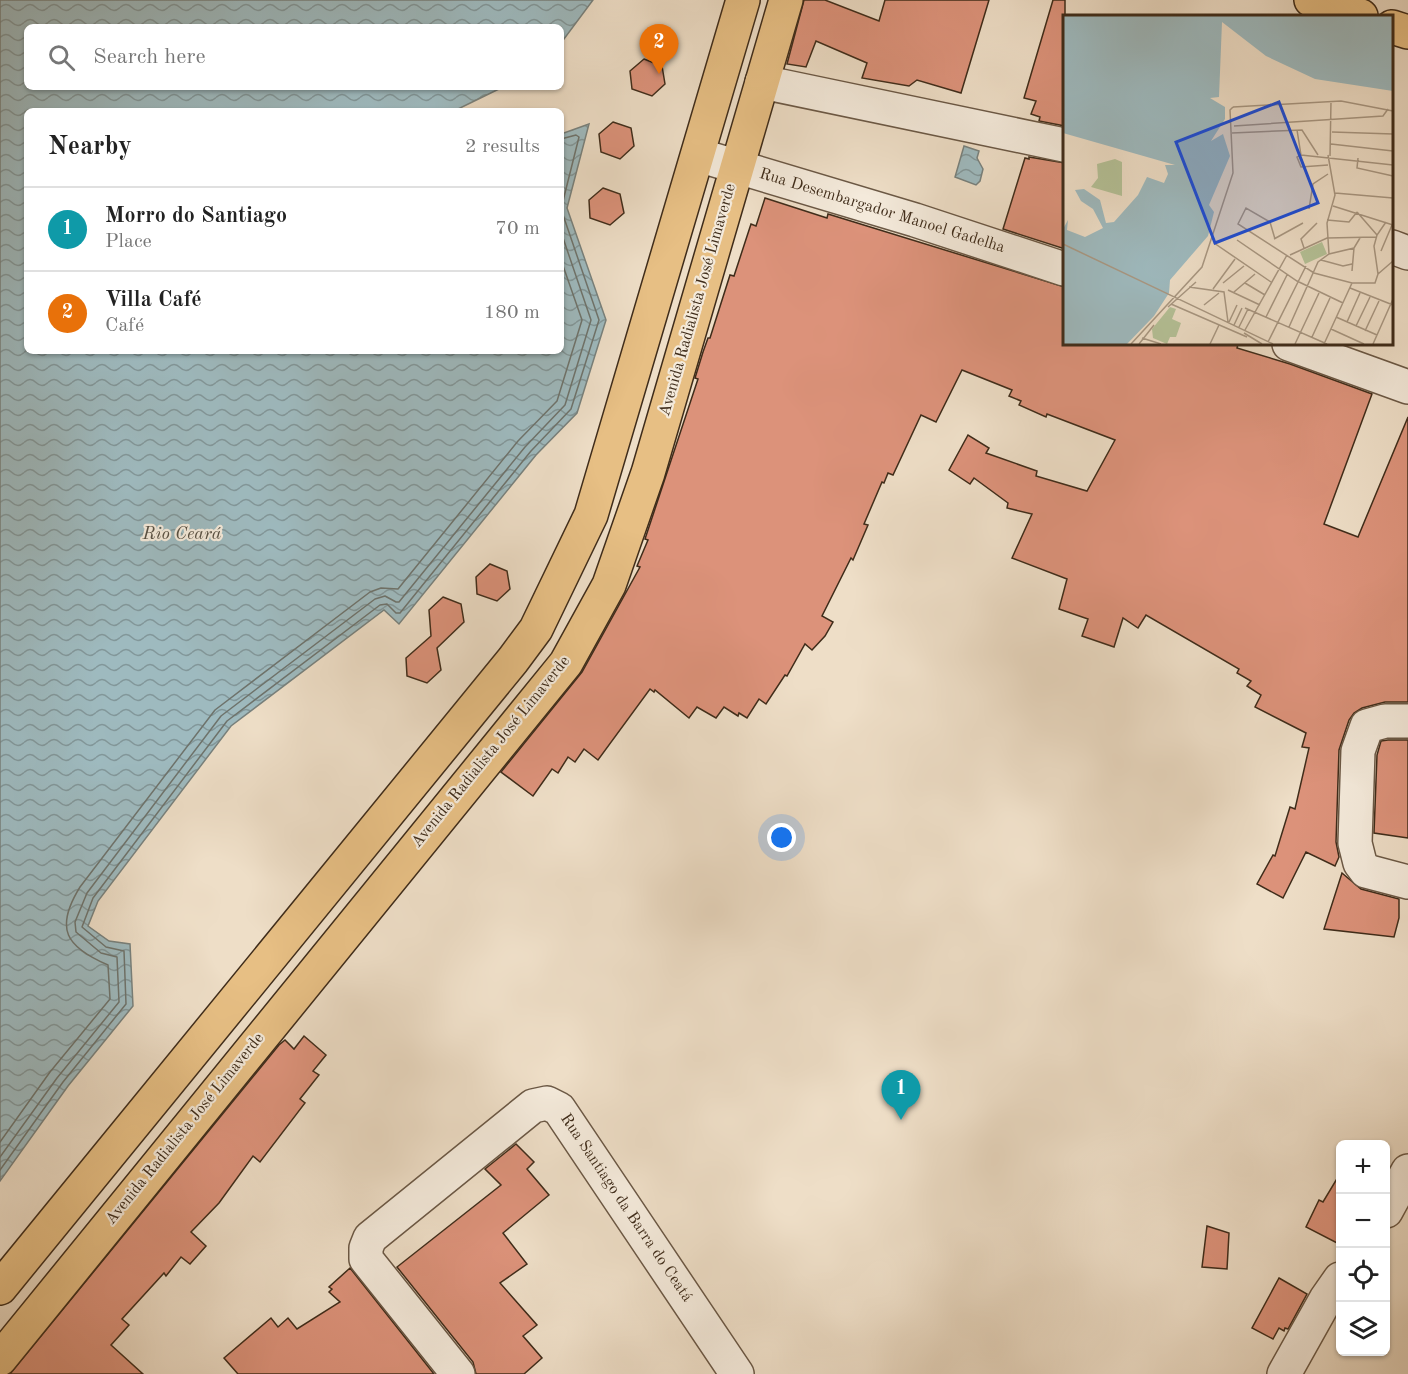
<!DOCTYPE html>
<meta charset="utf-8">
<style>
body{margin:0;font-family:"Old Standard TT",serif;background:#f6f6f6;color:#222}
.controls{position:absolute;right:18px;bottom:18px;display:grid;overflow:hidden;border-radius:9px;box-shadow:0 2px 4px #0004}
.controls button{width:54px;height:54px;display:grid;place-items:center;padding:0;border:0;border-bottom:2px solid #e0e0e0;background:#fff;color:#222;font:30px sans-serif}
.you{position:absolute;left:782px;top:838px;width:21px;height:21px;margin:-15px;border:4px solid #fff;border-radius:50%;background:#1a73e8;box-shadow:0 0 0 9px #1a73e833}
.badge{display:grid;place-items:center;width:39px;height:39px;border-radius:50%;background:#111827;color:#fff;font-size:20px;font-weight:700}
.pin{position:absolute;translate:-50% -50px;filter:drop-shadow(0 2px 3px #0008)}
.pin::after{content:'';position:absolute;top:32px;width:21px;height:18px;background:inherit;clip-path:polygon(0 0,100% 0,50% 100%)}
.list{margin:0;padding:0;list-style:none}
h2{display:flex;justify-content:space-between;align-items:center;height:78px;margin:0;padding:0 24px;font-size:26px}
h2 small{font-size:20px;font-weight:400;color:#767676}
.list li{display:grid;grid-template-columns:39px 1fr auto;gap:18px;align-items:center;box-sizing:border-box;height:84px;padding:0 24px;border-top:2px solid #e0e0e0}
.list b{display:block;font-size:22px;white-space:nowrap}
.list p{margin:0;font-size:20px;white-space:nowrap;color:#767676}
.list em{font-size:20px;font-style:normal;color:#767676}
.icon{flex:none;width:33px;height:33px;fill:none;stroke:currentColor;stroke-width:2;stroke-linecap:round;stroke-linejoin:round}
.map{position:relative;flex:none;width:1408px;height:1374px;overflow:hidden}
.search{position:absolute;background:#fff;box-shadow:0 2px 4px #0004;left:24px;top:24px;width:540px;height:66px;display:flex;align-items:center;gap:15px;box-sizing:border-box;padding:0 21px;border-radius:9px;color:#767676;font-size:22px}
.panel{position:absolute;background:#fff;box-shadow:0 2px 4px #0004;left:24px;top:108px;width:540px;height:246px;border-radius:9px}
.map>svg:first-child{display:block}
</style>
<div class="map">
<svg width="1408" height="1374" viewBox="0 0 1408 1374">
<defs>
<pattern id="water-waves" width="16" height="10" patternUnits="userSpaceOnUse" patternTransform="scale(1.5)"><rect width="16" height="10" fill="#9ebabf"/><path d="M0 5q4-4 8 0t8 0" fill="none" stroke="#82979a"/></pattern>
</defs>
<rect width="100%" height="100%" fill="#eedec7"/>
<filter id="stains"><feTurbulence type="fractalNoise" baseFrequency=".00333" numOctaves="4"/><feColorMatrix values="0 0 0 0 .2 0 0 0 0 .09 0 0 0 0 .02 0 0 0 .5 -.17"/></filter>
<radialGradient id="worn" r=".72"><stop offset=".6" stop-color="#630" stop-opacity="0"/><stop offset="1" stop-color="#630" stop-opacity=".3"/></radialGradient>
<g fill="url(#water-waves)" stroke="#78817d" stroke-width="1.5">
<path d="M 0,0 L 593,0 L 561,43 L 561,27 L 27,27 L 27,87 L 503,87 L 454,111 L 27,111 L 27,351 L 561,351 L 561,134 L 589,124 L 567,208 L 606,320 L 577,413 L 536,455 L 399,624 L 384,610 L 231,726 L 98,901 L 88,926 L 109,941 L 130,944 L 133,1006 L 68,1086 L 0,1181 Z"/>
<path d="M 964,146 L 979,151 L 977,158 L 983,169 L 980,181 L 976,185 L 955,177 Z"/>
</g>
<g fill="none" stroke-linecap="round" stroke-linejoin="round">
<g stroke="#6e736c" stroke-width="1.5">
<path d="M 0,1142 L 50,1072 L 110,999 L 108,965 C 66,947 54,929 80,887 L 215,710 L 370,592 L 381,588 L 398,589 L 518,441 L 557,401 L 582,320 L 561,260"/>
<path d="M 0,1157 L 57,1078 L 119,1002 L 117,957 L 101,953 L 76,932 L 75,922 L 87,893 L 221,716 L 375,599 L 385,596 L 396,602 L 399,602 L 525,447 L 565,405 L 591,320 L 561,232"/>
<path d="M 0,1170 L 63,1082 L 126,1004 L 124,951 L 106,947 L 82,927 L 93,898 L 227,721 L 380,605 L 387,604 L 396,613 L 400,613 L 531,451 L 571,409 L 599,320 L 561,209 L 579,137 L 576,135 L 561,139"/>
</g>
</g>
<g fill="#dc927a" stroke="#3f2c1a" stroke-width="1.5">
<path d="M 804,0 L 825,0 L 879,21 L 885,0 L 989,0 L 961,93 L 917,80 L 909,86 L 862,78 L 867,63 L 816,41 L 806,67 L 787,64 Z"/>
<path d="M 1053,0 L 1065,0 L 1065,126 L 1039,121 L 1040,117 L 1031,114 L 1036,101 L 1024,98 Z"/>
<path d="M 644,59 L 662,66 L 665,84 L 652,96 L 632,89 L 630,71 Z"/>
<path d="M 613,122 L 631,128 L 634,146 L 620,159 L 601,152 L 599,134 Z"/>
<path d="M 1029,157 L 1065,163 L 1065,249 L 1003,229 L 1025,158 L 1029,159 Z"/>
<path d="M 603,188 L 620,194 L 624,213 L 610,225 L 590,218 L 589,200 Z"/>
<path d="M 765,198 L 827,218 L 828,214 L 1065,287 L 1065,344 L 1238,344 L 1237,348 L 1290,364 L 1372,394 L 1324,524 L 1358,537 L 1408,417 L 1408,702 L 1385,702 L 1362,708 L 1354,713 L 1349,720 L 1339,750 L 1336,842 L 1339,857 L 1335,866 L 1306,852 L 1283,898 L 1257,884 L 1273,855 L 1275,856 L 1290,807 L 1295,809 L 1309,748 L 1302,747 L 1306,733 L 1255,707 L 1261,695 L 1247,686 L 1251,681 L 1237,673 L 1239,669 L 1146,615 L 1138,628 L 1123,618 L 1114,647 L 1082,636 L 1088,619 L 1059,609 L 1067,579 L 1012,558 L 1032,514 L 1007,508 L 1008,503 L 974,478 L 970,484 L 949,470 L 968,435 L 989,448 L 986,453 L 1037,471 L 1036,476 L 1087,491 L 1115,440 L 1047,414 L 1046,417 L 1019,405 L 1021,401 L 1009,396 L 1012,390 L 962,370 L 936,422 L 921,415 L 893,475 L 888,473 L 884,483 L 882,482 L 864,524 L 868,525 L 853,560 L 851,558 L 822,616 L 833,622 L 825,636 L 812,650 L 805,644 L 787,676 L 785,675 L 766,704 L 759,699 L 747,718 L 739,713 L 738,716 L 724,707 L 716,718 L 697,707 L 689,718 L 655,690 L 654,692 L 650,689 L 598,760 L 584,749 L 575,762 L 568,757 L 558,773 L 552,769 L 533,796 L 501,772 L 582,672 L 640,567 L 637,566 L 648,540 L 645,539 L 698,379 L 695,378 L 703,352 L 708,338 L 710,338 L 730,275 L 734,276 L 751,224 L 756,226 Z"/>
<path d="M 490,564 L 507,571 L 510,589 L 497,601 L 477,594 L 476,577 Z"/>
<path d="M 443,597 L 461,604 L 464,622 L 437,648 L 441,670 L 427,683 L 407,676 L 406,658 L 431,636 L 429,610 Z"/>
<path d="M 1388,740 L 1408,740 L 1408,838 L 1374,833 L 1377,755 L 1381,741 Z"/>
<path d="M 1342,873 L 1361,889 L 1399,899 L 1399,918 L 1394,937 L 1324,929 Z"/>
<path d="M 304,1036 L 326,1055 L 313,1071 L 319,1075 L 300,1099 L 305,1103 L 260,1162 L 253,1156 L 219,1203 L 191,1232 L 206,1246 L 190,1264 L 181,1257 L 166,1276 L 164,1273 L 122,1319 L 129,1325 L 111,1345 L 143,1374 L 10,1374 L 279,1045 L 285,1040 L 294,1049 Z"/>
<path d="M 516,1144 L 534,1162 L 527,1169 L 549,1195 L 503,1233 L 527,1264 L 500,1283 L 537,1325 L 523,1336 L 542,1358 L 524,1374 L 476,1374 L 473,1362 L 397,1267 L 501,1185 L 485,1169 Z"/>
<path d="M 1341,1172 L 1341,1245 L 1306,1227 L 1319,1200 L 1323,1202 Z"/>
<path d="M 1207,1226 L 1229,1233 L 1227,1269 L 1202,1267 Z"/>
<path d="M 350,1268 L 434,1374 L 238,1374 L 224,1358 L 271,1318 L 278,1327 L 288,1318 L 297,1329 L 340,1302 L 329,1292 L 332,1289 L 329,1287 Z"/>
<path d="M 1279,1278 L 1307,1294 L 1288,1329 L 1285,1328 L 1284,1331 L 1279,1328 L 1273,1339 L 1252,1328 Z"/>
</g>
<g fill="none" stroke-linecap="round" stroke-linejoin="round">
<defs>
<g id="minor">
<path d="M 762,82 L 1064,145"/>
<path d="M 698,155 L 915,220 L 1064,269"/>
<path d="M 1392,247 L 1408,253"/>
<path d="M 1289,344 L 1408,387"/>
<path d="M 1408,721 L 1385,721 L 1367,726 L 1358,751 L 1355,843 L 1360,863 L 1366,871 L 1408,882"/>
<path d="M 1386,1211 L 1408,1171"/>
<path d="M 458,1374 L 366,1259 L 366,1248 L 370,1238 L 533,1106 L 547,1103 L 559,1109 C 618,1198 678,1285 737,1374"/>
<path d="M 1284,1374 L 1326,1299 L 1340,1279"/>
</g>
<g id="major">
<path d="M 1311,0 L 1361,16"/>
<path d="M 1392,27 L 1408,32"/>
<path d="M 0,1288 L 513,660 L 536,629 L 591,515 L 743,0"/>
<path d="M 0,1359 L 566,663 L 609,585 L 648,473 L 786,0"/>
</g>
</defs>
<use href="#minor" stroke="#6b5845" stroke-width="36"/>
<use href="#major" stroke="#3f2c1a" stroke-width="36"/>
<use href="#minor" stroke="#f4eadb" stroke-width="33"/>
<use href="#major" stroke="#e7bf84" stroke-width="33"/>
</g>
<g text-anchor="middle" dominant-baseline="central" stroke-width="4.5" stroke-linejoin="round" paint-order="stroke">
<g font-size="16" fill="#3f2c1a" stroke="#f4eadb">
<text transform="translate(882 211) rotate(17)">Rua Desembargador Manoel Gadelha</text>
<text transform="translate(698 300) rotate(-74)">Avenida Radialista José Limaverde</text>
<text transform="translate(491 752) rotate(-51)">Avenida Radialista José Limaverde</text>
<text transform="translate(185 1129) rotate(-51)">Avenida Radialista José Limaverde</text>
<text transform="translate(626 1208) rotate(56)">Rua Santiago da Barra do Ceatá</text>
</g>
<g font-size="18" font-style="italic" fill="#575043" stroke="#f4eadb">
<text x="182" y="534">Rio Ceará</text>
</g>
</g>
<g transform="translate(1063 15)">
<rect width="330" height="330" fill="#eedec7"/>
<path d="M 52,144 L 59,147 L 59,181 L 28,172 L 35,163 L 34,149 ZM 107,292 L 113,294 L 109,304 L 118,308 L 113,322 L 107,322 L 104,329 L 90,323 L 89,314 Z" fill="#b5c298"/>
<path d="M 259,227 L 264,239 L 242,249 L 237,237 Z" fill="#b5c298"/>
<path d="M 0,1 L 330,1 L 330,76 L 252,64 L 203,41 L 159,7 L 156,82 L 147,83 L 162,92 L 162,104 L 148,126 L 160,119 L 167,141 L 146,190 L 151,197 L 145,221 L 107,265 L 106,278 L 91,301 L 64,329 L 0,329 L 0,214 L 5,205 L 4,215 L 22,222 L 40,213 L 30,194 L 18,186 L 12,175 L 21,174 L 37,185 L 43,208 L 51,207 L 75,180 L 84,162 L 101,168 L 105,159 L 102,150 L 112,150 L 0,118 Z" fill="#9ebabf"/>
<path fill="none" stroke="#a89782" stroke-width="1.5" d="M 170,92 L 278,86 L 330,96M 171,111 L 320,101 L 325,94M 234,115 L 238,140M 269,117 L 330,119M 169,118 L 239,115 L 255,140M 268,129 L 330,136M 238,140 L 330,150M 238,140 L 234,142 L 238,152 L 265,150M 265,140 L 272,180 L 264,208 L 266,239M 267,141 L 268,86M 295,143 L 294,153 L 330,161M 272,178 L 330,183M 270,191 L 330,210M 246,194 L 250,169 L 265,159M 294,197 L 314,220M 264,205 L 286,207 L 294,197M 211,224 L 240,208M 212,224 L 207,207 L 183,193 L 175,209 L 251,258 L 289,268 L 312,268 L 315,259 L 311,231 L 314,220 L 323,207M 174,225 L 234,266 L 280,288M 151,228 L 208,267M 0,229 L 210,329M 241,233 L 238,224 L 254,208M 318,236 L 329,210M 227,240 L 264,223 L 313,222M 258,245 L 280,251 L 289,249M 289,256 L 291,233M 315,259 L 330,246M 160,268 L 181,251M 182,268 L 202,280M 126,272 L 161,277 L 165,307M 287,273 L 330,290M 150,274 L 172,244M 165,275 L 197,290M 171,277 L 192,259M 108,289 L 184,322M 141,290 L 156,278M 105,292 L 133,267M 182,293 L 264,329M 203,302 L 224,260M 273,302 L 314,320M 166,307 L 174,290M 284,307 L 297,278M 171,310 L 179,293M 293,311 L 307,282M 176,312 L 185,294M 226,312 L 255,247 L 266,239 L 291,233 L 297,223M 268,314 L 301,329M 182,315 L 224,240M 302,316 L 316,286M 181,318 L 199,329M 249,322 L 267,283M 79,323 L 98,329M 205,327 L 243,251M 68,329 L 139,252 L 170,158 L 167,95 L 170,92M 76,329 L 91,310M 147,329 L 156,310M 232,329 L 256,278M 261,329 L 289,268M 310,329 L 330,284"/>
<path fill="#1d4ed8" fill-opacity="0.15" stroke="#1d4ed8" stroke-width="3" d="M 216,87 L 255,188 L 152,228 L 113,127 Z"/>
<rect width="330" height="330" fill="none" stroke="#3f2c1a" stroke-width="3"/>
</g>
<rect width="100%" height="100%" filter="url(#stains)"/>
<rect width="100%" height="100%" fill="url(#worn)"/>
</svg>
<div class="controls">
<button>+</button>
<button>−</button>
<button><svg class="icon" aria-label="locate" viewBox="0 0 24 24"><circle cx="12" cy="12" r="6"/><path d="M12 2v4M12 18v4M2 12h4M18 12h4"/></svg></button>
<button><svg class="icon" aria-label="layers" viewBox="0 0 24 24"><path d="M12 4l9 5-9 5-9-5zM3 14l9 5 9-5"/></svg></button>
</div>
<div class="you"></div>
<div class="pin badge" style="left:901px;top:1120px;background:#0f9aa8">1</div>
<div class="pin badge" style="left:659px;top:74px;background:#e8710a">2</div>
<div class="search"><svg class="icon" aria-label="search" viewBox="0 0 24 24"><circle cx="10" cy="10" r="6"/><path d="M15 15l6 6"/></svg>Search here</div>
<section class="panel">
<h2>Nearby<small>2 results</small></h2>
<ul class="list">
<li><span class="badge" style="background:#0f9aa8">1</span><div><b>Morro do Santiago</b><p>Place</p></div><em>70 m</em></li>
<li><span class="badge" style="background:#e8710a">2</span><div><b>Villa Café</b><p>Café</p></div><em>180 m</em></li>
</ul>
</section>
</div>
